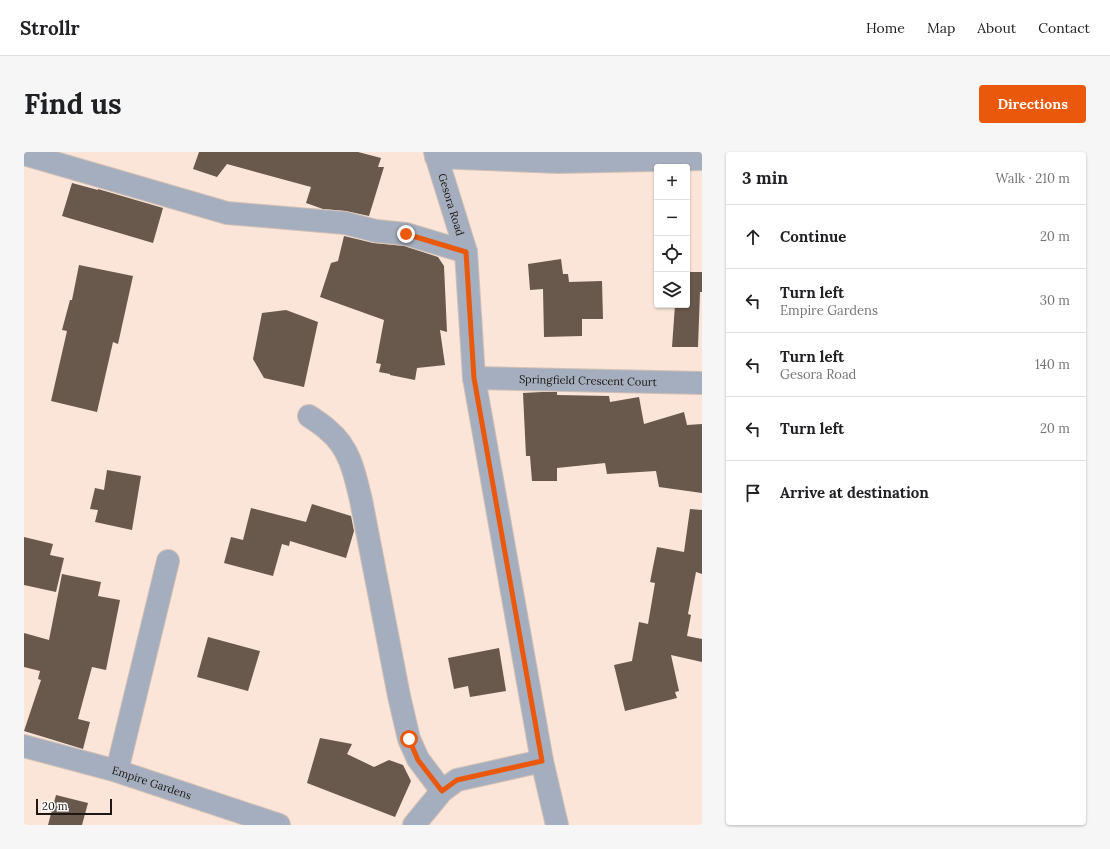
<!DOCTYPE html>
<meta charset="utf-8">
<style>
body{margin:0;font-family:Lora,serif;background:#f6f6f6;color:#202124}
.controls{position:absolute;right:12px;top:12px;display:grid;overflow:hidden;border-radius:4px;box-shadow:0 1px 3px #0004}
.controls button{width:36px;height:36px;display:grid;place-items:center;padding:0;border:0;border-bottom:1px solid #e0e0e0;background:#fff;color:#202124;font:20px sans-serif}
.scale{position:absolute;left:12px;bottom:10px;width:76px;box-sizing:border-box;padding-left:4px;border:2px solid #1e1713;border-top:0;font-size:11px;line-height:14px;white-space:nowrap;color:#1e1713;-webkit-text-stroke:3px #fff;paint-order:stroke}
.stop{position:absolute;width:12px;height:12px;margin:-9px;border:3px solid #ea580c;border-radius:50%;background:#fff}
.stop.end{background:#ea580c;border-color:#fff;box-shadow:0 1px 4px #0008}
.list{margin:0;padding:0;list-style:none}
h2{display:flex;justify-content:space-between;align-items:center;height:52px;margin:0;padding:0 16px;font-size:17px}
h2 small{font-size:13px;font-weight:400;color:#757577}
.list li{display:grid;grid-template-columns:26px 1fr auto;gap:12px;align-items:center;box-sizing:border-box;height:64px;padding:0 16px;border-top:1px solid #e0e0e0}
.list b{display:block;font-size:15px;white-space:nowrap}
.list p{margin:0;font-size:13px;white-space:nowrap;color:#757577}
.list em{font-size:13px;font-style:normal;color:#757577}
.icon{flex:none;width:22px;height:22px;fill:none;stroke:currentColor;stroke-width:2;stroke-linecap:round;stroke-linejoin:round}
.map{position:relative;flex:none;width:678px;height:673px;overflow:hidden;border-radius:4px}
header{display:flex;align-items:center;gap:24px;box-sizing:border-box;height:56px;padding:0 20px;background:#fff;border-bottom:1px solid #e0e0e0}
header strong{font-size:19px}
nav{display:flex;gap:22px;margin-inline-start:auto;font-size:14px}
.intro{display:flex;align-items:center;justify-content:space-between;box-sizing:border-box;height:96px;padding:0 24px}
h1{margin:0;font-size:28px}
.button{padding:10px 18px;border-radius:4px;background:#ea580c;color:#fff;font-size:14px;font-weight:700}
main{display:flex;gap:24px;padding:0 24px}
aside{flex:1;background:#fff;border-radius:4px;box-shadow:0 1px 3px #0004}
.map>svg:first-child{display:block}
</style>
<header>
<strong>Strollr</strong>
<nav><a>Home</a><a>Map</a><a>About</a><a>Contact</a></nav>
</header>
<div class="intro"><h1>Find us</h1><a class="button">Directions</a></div>
<main>
<div class="map">
<svg width="678" height="673" viewBox="0 0 678 673">
<rect width="100%" height="100%" fill="#fae5d8"/>
<g fill="#69584c">
<path d="M 175,0 L 334,0 L 357,6 L 354,15 L 360,15 L 345,64 L 322,59 L 299,57 L 282,51 L 287,35 L 203,12 L 193,25 L 169,17 Z"/>
<path d="M 48,31 L 74,38 L 74,37 L 139,56 L 129,91 L 38,64 Z"/>
<path d="M 320,84 L 349,91 L 380,94 L 414,105 L 420,114 L 423,180 L 416,178 L 421,213 L 393,216 L 391,228 L 366,223 L 366,222 L 355,220 L 357,212 L 352,211 L 360,168 L 296,145 L 307,111 L 314,109 Z"/>
<path d="M 537,107 L 539,122 L 544,122 L 545,130 L 578,129 L 579,167 L 558,167 L 558,184 L 520,185 L 519,137 L 506,138 L 504,112 Z"/>
<path d="M 55,113 L 109,124 L 94,192 L 89,190 L 73,260 L 27,249 L 43,179 L 38,178 L 46,148 L 48,148 Z"/>
<path d="M 663,120 L 678,120 L 678,140 L 676,140 L 674,195 L 648,195 L 651,153 L 663,153 Z"/>
<path d="M 262,158 L 294,170 L 280,235 L 240,226 L 229,207 L 238,161 Z"/>
<path d="M 518,240 L 533,240 L 533,243 L 585,244 L 586,250 L 615,245 L 620,272 L 660,260 L 663,273 L 678,272 L 678,341 L 635,335 L 632,319 L 583,322 L 581,311 L 533,316 L 533,329 L 508,329 L 506,304 L 502,304 L 499,241 Z"/>
<path d="M 83,318 L 117,324 L 108,378 L 71,370 L 74,358 L 66,357 L 71,336 L 80,338 Z"/>
<path d="M 288,352 L 327,364 L 330,379 L 322,406 L 266,389 L 265,394 L 258,392 L 249,424 L 200,411 L 207,385 L 219,388 L 227,356 L 282,370 Z"/>
<path d="M 666,357 L 678,358 L 678,422 L 672,420 L 664,462 L 667,463 L 663,484 L 678,487 L 678,510 L 647,503 L 655,539 L 651,540 L 653,546 L 601,559 L 590,513 L 608,509 L 615,470 L 624,472 L 631,431 L 626,430 L 633,395 L 660,400 Z"/>
<path d="M 0,385 L 29,392 L 26,403 L 40,406 L 32,440 L 0,433 Z"/>
<path d="M 38,422 L 77,430 L 74,444 L 96,448 L 82,518 L 68,515 L 54,567 L 66,570 L 59,597 L 0,579 L 17,528 L 14,527 L 16,519 L 0,515 L 0,481 L 25,488 Z"/>
<path d="M 184,485 L 236,499 L 224,539 L 173,525 Z"/>
<path d="M 475,496 L 482,539 L 446,545 L 444,534 L 430,537 L 424,506 Z"/>
<path d="M 296,586 L 328,592 L 323,602 L 350,615 L 365,608 L 379,613 L 387,629 L 371,665 L 283,631 Z"/>
<path d="M 32,643 L 64,651 L 58,673 L 24,673 Z"/>
</g>
<g fill="none" stroke-linecap="round" stroke-linejoin="round">
<defs>
<g id="street">
<path id="s1" d="M 411,0 L 442,100 L 450,226 L 518,609 L 533,673"/>
<path d="M 0,2 L 203,61 L 321,71 L 352,79 L 382,82 L 442,100"/>
<path d="M 412,5 L 534,10 L 678,7"/>
<path id="s2" d="M 450,226 L 678,231"/>
<path d="M 285,264 C 292,269 299,273 305,279 C 326,296 331,323 337,348 L 375,544 L 385,587 L 394,607 L 418,639"/>
<path id="s3" d="M 0,594 L 93,619 L 255,673"/>
<path d="M 93,619 L 144,409"/>
<path d="M 390,673 L 418,639 L 433,628 L 518,609"/>
</g>
</defs>
<use href="#street" stroke="#d2c0b5" stroke-width="24"/>
<use href="#street" stroke="#a5aebe" stroke-width="22"/>
</g>
<g fill="none" stroke-linecap="round" stroke-linejoin="round">
<path stroke="#ea580c" stroke-width="5" d="M 382,82 L 442,100 L 450,226 L 518,609 L 433,628 L 418,639 L 394,608 L 385,587"/>
</g>
<g text-anchor="middle" dominant-baseline="central" stroke-width="4" stroke-linejoin="round" paint-order="stroke">
<g font-size="11" fill="#1e1713" stroke="#fff">
<text stroke="none"><textPath href="#s1" startOffset="55">Gesora Road</textPath></text>
<text stroke="none"><textPath href="#s2" startOffset="114">Springfield Crescent Court</textPath></text>
<text stroke="none"><textPath href="#s3" startOffset="133">Empire Gardens</textPath></text>
</g>
</g>
</svg>
<div class="controls">
<button>+</button>
<button>−</button>
<button><svg class="icon" aria-label="locate" viewBox="0 0 24 24"><circle cx="12" cy="12" r="6"/><path d="M12 2v4M12 18v4M2 12h4M18 12h4"/></svg></button>
<button><svg class="icon" aria-label="layers" viewBox="0 0 24 24"><path d="M12 4l9 5-9 5-9-5zM3 14l9 5 9-5"/></svg></button>
</div>
<div class="scale">20 m</div>
<div class="stop" style="left:385px;top:587px"></div>
<div class="stop end" style="left:382px;top:82px"></div>
</div>
<aside>
<h2>3 min<small>Walk · 210 m</small></h2>
<ul class="list">
<li><svg class="icon" aria-label="ahead" viewBox="0 0 24 24"><path d="M12 20V5M6 11l6-6 6 6"/></svg><div><b>Continue</b></div><em>20 m</em></li>
<li><svg class="icon" aria-label="left" viewBox="0 0 24 24"><path d="M17 20v-9H6M10 6l-5 5 5 5"/></svg><div><b>Turn left</b><p>Empire Gardens</p></div><em>30 m</em></li>
<li><svg class="icon" aria-label="left" viewBox="0 0 24 24"><path d="M17 20v-9H6M10 6l-5 5 5 5"/></svg><div><b>Turn left</b><p>Gesora Road</p></div><em>140 m</em></li>
<li><svg class="icon" aria-label="left" viewBox="0 0 24 24"><path d="M17 20v-9H6M10 6l-5 5 5 5"/></svg><div><b>Turn left</b></div><em>20 m</em></li>
<li><svg class="icon" aria-label="arrive" viewBox="0 0 24 24"><path d="M6 21V4h12l-3 4 3 4H6"/></svg><div><b>Arrive at destination</b></div></li>
</ul>
</aside>
</main>
